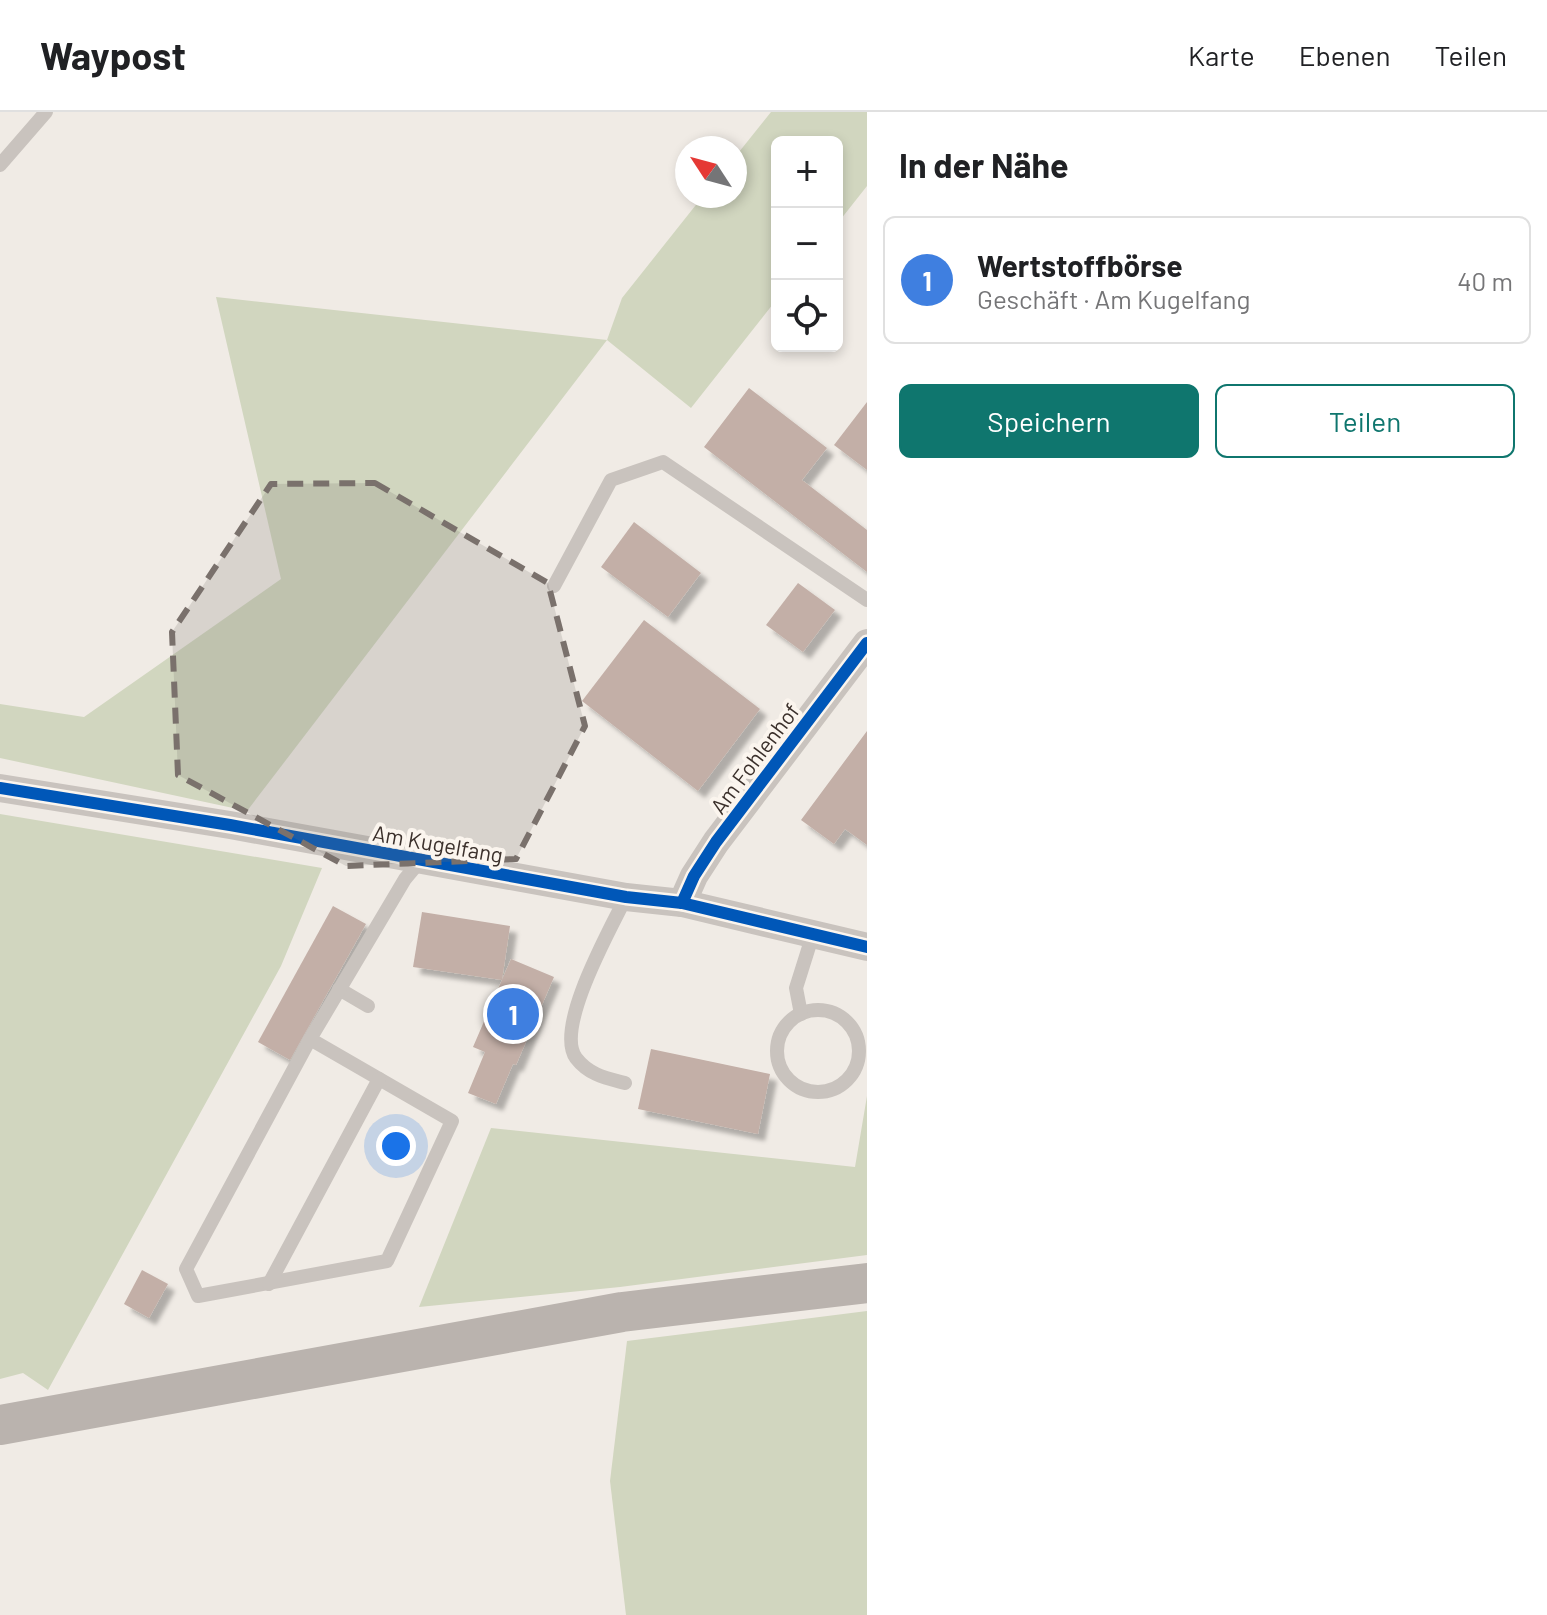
<!DOCTYPE html>
<html lang="de">
<meta charset="utf-8">
<style>
body{margin:0;font-family:Barlow,sans-serif;background:#f2f2f2;color:#202124}
.controls{position:absolute;right:24px;top:24px;display:grid;overflow:hidden;border-radius:12px;box-shadow:0 4px 12px #0003}
.controls button{width:72px;height:72px;display:grid;place-items:center;padding:0;border:0;border-bottom:2px solid #e0e0e0;background:#fff;color:#202124;font:40px sans-serif}
.compass{position:absolute;left:675px;top:24px;width:72px;height:72px;border-radius:50%;background:#fff;box-shadow:0 4px 12px #0003;rotate:306deg}
.you{position:absolute;left:396px;top:1034px;width:28px;height:28px;margin:-20px;border:6px solid #fff;border-radius:50%;background:#1a73e8;box-shadow:0 0 0 12px #1a73e833}
.badge{display:grid;place-items:center;width:52px;height:52px;border-radius:50%;background:#0f766e;color:#fff;font-size:26px;font-weight:700}
.pin{position:absolute;translate:-50% -50%;border:4px solid #fff;box-shadow:0 2px 8px #0006}
.list{margin:0;padding:0;list-style:none}
h2{display:flex;justify-content:space-between;align-items:center;height:104px;margin:0;padding:0 32px;font-size:34px}
h2 small{font-size:26px;font-weight:400;color:#757577}
.list li{display:grid;grid-template-columns:52px 1fr auto;gap:24px;align-items:center;box-sizing:border-box;height:128px;margin:0 16px 16px;padding:0 16px;border:2px solid #e0e0e0;border-radius:12px}
.list b{display:block;font-size:30px;white-space:nowrap}
.list p{margin:0;font-size:26px;white-space:nowrap;color:#757577}
.list em{font-size:26px;font-style:normal;color:#757577}
.actions{display:flex;gap:16px;padding:24px 32px}
.actions a{flex:1;padding:18px 0;border:2px solid #0f766e;border-radius:12px;text-align:center;font-size:28px;color:#0f766e}
.actions .main{background:#0f766e;color:#fff}
.icon{flex:none;width:44px;height:44px;fill:none;stroke:currentColor;stroke-width:2;stroke-linecap:round;stroke-linejoin:round}
.map{position:relative;flex:none;width:867px;height:1503px;overflow:hidden}
header{display:flex;align-items:center;gap:48px;box-sizing:border-box;height:112px;padding:0 40px;background:#fff;border-bottom:2px solid #e0e0e0}
header strong{font-size:38px}
nav{display:flex;gap:44px;margin-inline-start:auto;font-size:28px}
main{display:flex}
aside{flex:1;background:#fff}
.map>svg:first-child{display:block}
</style>
<header>
<strong>Waypost</strong>
<nav><a>Karte</a><a>Ebenen</a><a>Teilen</a></nav>
</header>
<main>
<div class="map">
<svg width="867" height="1503" viewBox="0 0 867 1503">
<defs>
<filter id="shadow"><feDropShadow dx="7" dy="7" stdDeviation="2" flood-color="#0004"/></filter>
</defs>
<rect width="100%" height="100%" fill="#f0ebe5"/>
<g fill="#d1d6bf">
<path d="M 771,0 L 867,0 L 867,74 L 837,112 L 837,30 L 777,30 L 777,187 L 691,296 L 607,228 L 247,699 L 0,646 L 0,592 L 84,605 L 281,467 L 216,185 L 607,228 L 622,186 L 703,84 L 735,84 L 735,45 Z"/>
<path d="M 0,702 L 322,756 L 281,854 L 48,1278 L 23,1261 L 0,1267 Z"/>
<path d="M 867,984 L 867,1143 L 620,1175 L 419,1195 L 491,1016 L 855,1055 Z"/>
<path d="M 867,1199 L 867,1503 L 626,1503 L 610,1369 L 627,1229 Z"/>
</g>
<g fill="#c3afa7" filter="url(#shadow)">
<path d="M 749,276 L 827,336 L 802,368 L 867,418 L 867,460 L 704,335 Z"/>
<path d="M 867,290 L 867,358 L 834,333 Z"/>
<path d="M 634,410 L 701,461 L 668,505 L 601,455 Z"/>
<path d="M 798,471 L 835,498 L 803,540 L 766,513 Z"/>
<path d="M 644,508 L 760,597 L 698,679 L 582,589 Z"/>
<path d="M 867,619 L 867,733 L 845,717 L 834,732 L 801,708 Z"/>
<path d="M 333,794 L 366,812 L 290,948 L 258,930 Z"/>
<path d="M 422,800 L 510,814 L 502,868 L 413,855 Z"/>
<path d="M 511,847 L 554,865 L 516,953 L 513,952 L 496,992 L 468,981 L 485,940 L 473,935 Z"/>
<path d="M 651,937 L 770,962 L 758,1022 L 638,997 Z"/>
<path d="M 142,1158 L 168,1172 L 149,1206 L 124,1192 Z"/>
</g>
<g fill="none" stroke-linecap="round" stroke-linejoin="round">
<g stroke="#c9c3be" stroke-width="14">
<path d="M 0,53 L 46,0"/>
<path d="M 554,474 L 611,368 L 663,350 L 867,488"/>
<path d="M 339,877 L 368,894"/>
<circle cx="818" cy="939" r="41"/>
<path d="M 801,902 L 796,876 L 813,822"/>
<path d="M 310,927 L 452,1009 L 387,1149 L 198,1184 L 186,1157 L 310,927 L 405,767 L 420,749"/>
<path d="M 625,971 C 606,966 589,963 576,946 C 554,916 611,816 626,785"/>
<path d="M 269,1172 L 379,967"/>
</g>
<g stroke="#c9c3be" stroke-width="28">
<path d="M 0,676 L 230,713 L 626,785 L 682,791 L 867,835"/>
<path d="M 682,791 L 694,764 L 716,730 L 867,531"/>
</g>
<path stroke="#bab3ae" stroke-width="40" d="M 0,1313 L 622,1200 L 867,1171"/>
<defs>
<g id="cycleway">
<path d="M 0,676 L 230,713 L 626,785 L 682,791 L 867,835"/>
<path d="M 682,791 L 694,764 L 716,730 L 867,531"/>
</g>
</defs>
<use href="#cycleway" stroke="#fbf5ee" stroke-width="17"/>
<use href="#cycleway" stroke="#0057b8" stroke-width="12"/>
</g>
<path fill="#7a716c" fill-opacity="0.2" stroke="#7a716c" stroke-width="6" stroke-dasharray="16 10" stroke-linejoin="round" d="M 375,371 L 548,471 L 585,614 L 516,747 L 346,754 L 178,663 L 172,520 L 271,372 Z"/>
<g text-anchor="middle" dominant-baseline="central" stroke-width="8" stroke-linejoin="round" paint-order="stroke">
<g font-size="22" fill="#3b302b" stroke="#fbf5ee">
<text transform="translate(754 646) rotate(-53)">Am Fohlenhof</text>
<text transform="translate(438 731) rotate(10)">Am Kugelfang</text>
</g>
</g>
</svg>
<div class="controls">
<button>+</button>
<button>−</button>
<button><svg class="icon" aria-label="locate" viewBox="0 0 24 24"><circle cx="12" cy="12" r="6"/><path d="M12 2v4M12 18v4M2 12h4M18 12h4"/></svg></button>
</div>
<svg class="compass" viewBox="-18 -18 36 36"><path d="M0-13l5 13h-10z" fill="#e53935"/><path d="M0 13l5-13h-10z" fill="#757577"/></svg>
<div class="you"></div>
<div class="pin badge" style="left:513px;top:902px;background:#3f7fe0">1</div>
</div>
<aside>
<h2>In der Nähe<small></small></h2>
<ul class="list">
<li><span class="badge" style="background:#3f7fe0">1</span><div><b>Wertstoffbörse</b><p>Geschäft · Am Kugelfang</p></div><em>40 m</em></li>
</ul>
<div class="actions"><a class="main">Speichern</a><a>Teilen</a></div>
</aside>
</main>
